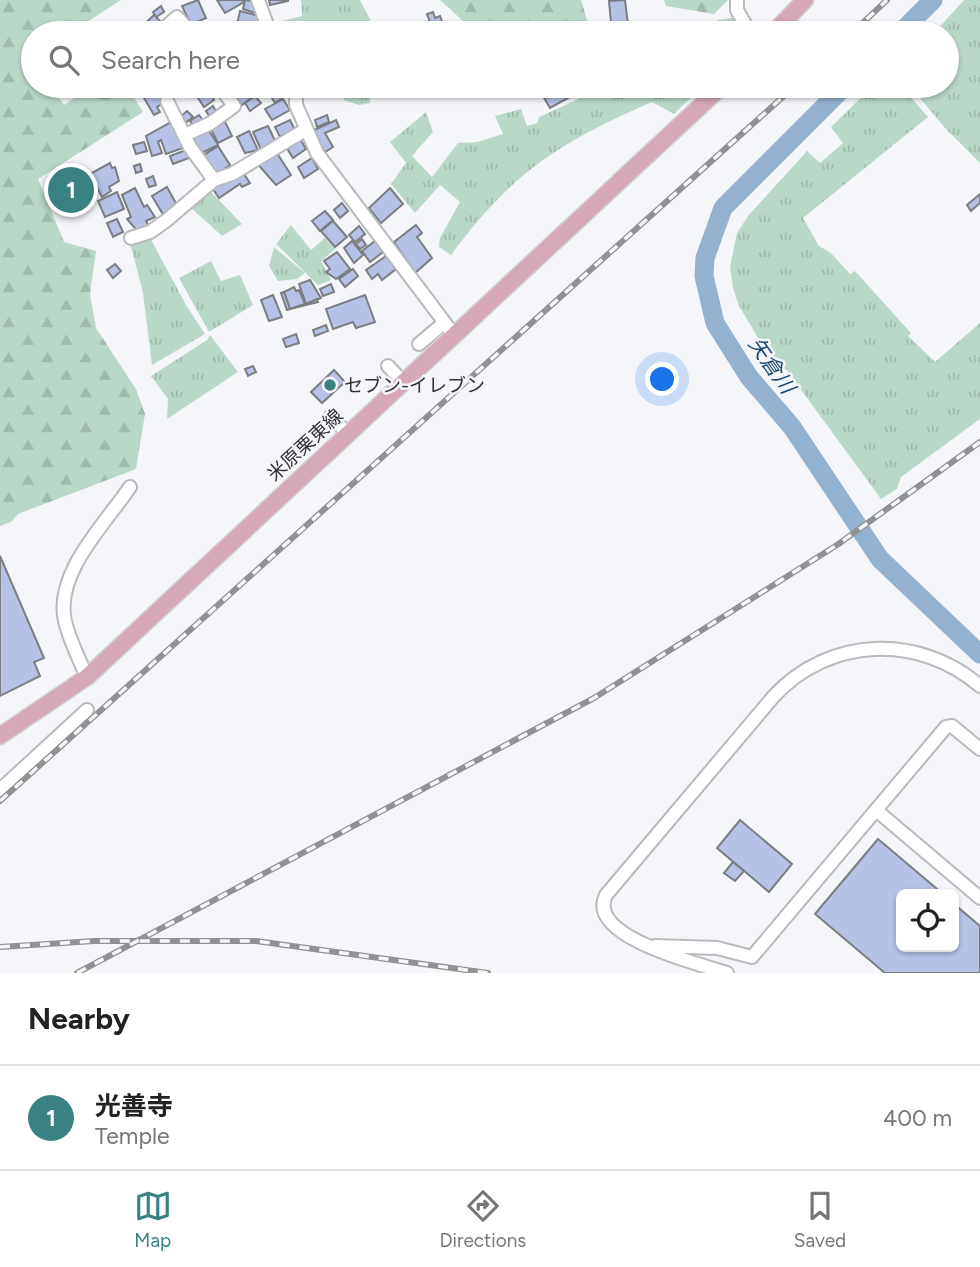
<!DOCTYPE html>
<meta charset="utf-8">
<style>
body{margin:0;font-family:Figtree,"Noto Sans JP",sans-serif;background:#f2f2f2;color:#222}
.controls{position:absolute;right:21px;bottom:21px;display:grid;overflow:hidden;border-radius:10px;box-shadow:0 2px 5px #0004}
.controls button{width:63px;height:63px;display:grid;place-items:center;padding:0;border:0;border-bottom:2px solid #e0e0e0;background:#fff;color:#222;font:35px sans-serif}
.you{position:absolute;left:663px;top:380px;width:24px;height:24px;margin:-18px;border:5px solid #fff;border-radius:50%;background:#1a73e8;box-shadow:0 0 0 10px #1a73e833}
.badge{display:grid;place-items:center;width:46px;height:46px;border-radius:50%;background:#398281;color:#fff;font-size:23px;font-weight:700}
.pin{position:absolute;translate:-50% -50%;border:4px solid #fff;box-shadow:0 2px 7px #0006}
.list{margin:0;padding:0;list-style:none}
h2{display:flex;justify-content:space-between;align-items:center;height:91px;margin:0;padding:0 28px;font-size:30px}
h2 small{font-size:23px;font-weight:400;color:#767676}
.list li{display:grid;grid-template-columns:46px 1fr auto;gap:21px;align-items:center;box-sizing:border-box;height:105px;padding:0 28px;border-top:2px solid #e0e0e0}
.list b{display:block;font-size:26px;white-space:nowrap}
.list p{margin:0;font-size:23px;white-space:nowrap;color:#767676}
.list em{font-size:23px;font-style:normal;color:#767676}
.icon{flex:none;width:38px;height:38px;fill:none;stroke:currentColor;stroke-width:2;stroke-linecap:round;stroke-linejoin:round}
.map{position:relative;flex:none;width:980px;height:973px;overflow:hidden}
.search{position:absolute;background:#fff;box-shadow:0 2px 5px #0004;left:21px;right:21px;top:21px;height:77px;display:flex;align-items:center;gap:18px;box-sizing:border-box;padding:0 24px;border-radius:38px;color:#767676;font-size:26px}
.sheet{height:196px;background:#fff}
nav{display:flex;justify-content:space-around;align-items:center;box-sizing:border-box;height:98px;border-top:2px solid #e0e0e0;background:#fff;font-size:19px;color:#767676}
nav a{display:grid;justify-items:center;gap:4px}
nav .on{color:#398281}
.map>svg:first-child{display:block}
</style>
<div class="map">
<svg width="980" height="973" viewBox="0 0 980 973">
<defs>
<pattern id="grass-tufts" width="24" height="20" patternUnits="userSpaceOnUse" patternTransform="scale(1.75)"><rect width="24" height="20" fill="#bad8c8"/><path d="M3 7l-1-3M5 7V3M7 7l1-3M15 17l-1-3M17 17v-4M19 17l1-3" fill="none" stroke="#a0baac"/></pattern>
<pattern id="forest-firs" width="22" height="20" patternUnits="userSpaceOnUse" patternTransform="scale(1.75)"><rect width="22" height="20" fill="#bad8c8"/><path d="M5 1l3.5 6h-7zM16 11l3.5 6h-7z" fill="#a0baac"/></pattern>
</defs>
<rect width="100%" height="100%" fill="#f5f6f9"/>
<g fill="url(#grass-tufts)">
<path d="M 301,0 L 360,0 L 377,33 L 339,33 L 338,30 C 319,37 287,38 271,24 L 302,16 Z"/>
<path d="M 964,0 L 980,0 L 980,163 L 945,128 L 910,86 L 947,86 L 947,33 L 934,33 Z"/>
<path d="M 737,17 L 747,33 L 704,33 L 718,20 Z"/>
<path d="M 368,86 L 370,103 L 359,105 L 344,100 L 343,94 Z"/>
<path d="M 599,86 L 703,86 L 674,114 L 652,102 C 560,142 511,173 451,255 L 439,247 L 440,238 L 460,202 L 440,185 L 415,213 L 391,184 L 406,163 L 390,142 L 426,112 L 433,132 L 412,156 L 432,177 L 458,143 L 477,142 L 503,134 L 495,116 L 521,109 L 527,126 L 537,123 L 539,117 L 594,92 Z"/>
<path d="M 873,86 L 901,86 L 928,117 L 803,218 L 819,246 L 831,253 L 850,274 L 855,271 L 911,333 L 908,336 L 935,362 L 980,323 L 980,419 L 901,477 L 897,489 L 881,499 L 788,372 L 766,351 L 739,306 L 733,288 L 730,267 L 737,233 L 748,216 L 807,151 L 820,163 L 843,143 L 831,127 Z"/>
<path d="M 209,190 L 242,224 L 222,236 L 190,207 Z"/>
<path d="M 291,225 L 311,250 L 325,238 L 335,249 L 321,261 L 331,280 L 318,285 L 276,244 Z"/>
<path d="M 148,234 L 186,305 L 205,334 L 152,365 L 143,293 L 130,243 Z"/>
<path d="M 274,247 L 305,273 L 297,279 L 278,281 L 269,266 Z"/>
<path d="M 211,261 L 221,281 L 240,275 L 253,305 L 209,332 L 179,278 Z"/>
<path d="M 210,335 L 238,372 L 167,419 L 168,399 L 151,376 L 207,340 Z"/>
</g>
<g fill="url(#forest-firs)">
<path d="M 0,0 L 121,0 L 70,33 L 33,33 L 33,86 L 51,86 L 64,105 L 92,86 L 127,86 L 143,112 L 38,179 L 64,242 L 96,251 L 90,294 L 96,328 L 136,389 L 145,414 L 136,469 L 18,514 L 11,522 L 0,526 Z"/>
<path d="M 440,0 L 581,0 L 590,30 L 583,33 L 504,33 L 463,21 Z"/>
<path d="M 664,0 L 728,0 L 714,14 L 666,6 Z"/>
</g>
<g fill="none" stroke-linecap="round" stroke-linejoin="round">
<g stroke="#94b1cf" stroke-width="19">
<path d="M 900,33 L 933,0"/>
<path d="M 845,86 L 723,208 L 705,258 L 704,276 L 715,323 L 749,377 L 792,427 L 880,559 L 980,654"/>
</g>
</g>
<g fill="#b5c2e6" stroke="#7c7d80" stroke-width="2">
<path d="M 198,0 L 206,18 L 191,25 L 182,6 Z"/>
<path d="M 217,0 L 243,0 L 244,2 L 225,13 Z"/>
<path d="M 245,0 L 257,2 L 255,13 L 243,9 Z"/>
<path d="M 269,0 L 288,0 L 288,1 L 270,5 Z"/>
<path d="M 625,0 L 629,33 L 612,33 L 609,1 Z"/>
<path d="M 161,6 L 164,12 L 156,17 L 153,12 Z"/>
<path d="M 240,11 L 263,17 L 260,28 L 237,25 Z"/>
<path d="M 433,12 L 435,18 L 440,16 L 445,29 L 434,33 L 427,14 Z"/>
<path d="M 154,15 L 163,24 L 156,33 L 135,33 Z"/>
<path d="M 180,21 L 184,30 L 171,33 L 168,28 Z"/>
<path d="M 238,26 L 259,33 L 235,33 Z"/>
<path d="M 155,86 L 165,102 L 157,107 L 160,112 L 154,115 L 141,93 Z"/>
<path d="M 190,86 L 207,86 L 214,100 L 204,107 Z"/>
<path d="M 235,86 L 246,86 L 254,96 L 242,105 L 230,89 Z"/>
<path d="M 280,86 L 285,86 L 289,94 L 275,103 L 269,93 Z"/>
<path d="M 537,86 L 547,86 L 542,89 L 547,98 L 568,86 L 590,86 L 550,108 Z"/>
<path d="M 255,96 L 261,103 L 250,111 L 245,103 Z"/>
<path d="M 283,99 L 290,110 L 272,120 L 265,109 Z"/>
<path d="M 213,106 L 218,115 L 211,119 L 206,111 Z"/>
<path d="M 187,111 L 193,117 L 184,124 L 179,118 Z"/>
<path d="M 199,115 L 205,123 L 195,128 L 190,121 Z"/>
<path d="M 327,115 L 329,122 L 317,127 L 315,120 Z"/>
<path d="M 224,120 L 232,136 L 218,143 L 210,127 Z"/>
<path d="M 290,120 L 295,130 L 280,137 L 275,127 Z"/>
<path d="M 336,120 L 339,127 L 325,133 L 333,147 L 322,154 L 310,132 Z"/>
<path d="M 173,121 L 183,148 L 166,154 L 161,140 L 158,142 L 162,153 L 152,156 L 146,136 Z"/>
<path d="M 268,126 L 277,145 L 262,152 L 253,132 Z"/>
<path d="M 208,129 L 218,145 L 198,155 L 189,141 Z"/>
<path d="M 249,131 L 258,150 L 245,153 L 237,137 Z"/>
<path d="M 299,137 L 306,149 L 293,158 L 285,145 Z"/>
<path d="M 144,142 L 147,151 L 136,154 L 133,145 Z"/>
<path d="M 218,146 L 230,165 L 217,174 L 204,155 Z"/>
<path d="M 186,150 L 189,158 L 173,164 L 170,156 Z"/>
<path d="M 275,150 L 291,175 L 276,185 L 255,161 Z"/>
<path d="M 312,158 L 318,169 L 304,178 L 298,167 Z"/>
<path d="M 110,163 L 112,168 L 115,167 L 119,181 L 109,187 L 111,191 L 102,197 L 90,174 Z"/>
<path d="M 140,164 L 142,171 L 136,173 L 134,166 Z"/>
<path d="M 244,174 L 250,183 L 242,187 L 240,184 L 219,198 L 211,186 Z"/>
<path d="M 153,176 L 156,185 L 149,187 L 146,179 Z"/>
<path d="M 167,187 L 178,207 L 164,216 L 152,196 Z"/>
<path d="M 135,188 L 144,207 L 147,205 L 155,217 L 146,221 L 150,228 L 139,233 L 127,219 L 131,217 L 122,195 Z"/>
<path d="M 390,188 L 403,204 L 381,223 L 369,208 Z"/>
<path d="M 117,192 L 124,209 L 105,217 L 98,201 Z"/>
<path d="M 980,194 L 980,203 L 971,211 L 967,205 Z"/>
<path d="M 342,203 L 348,211 L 340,218 L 334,210 Z"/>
<path d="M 325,211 L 333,220 L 320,231 L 312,221 Z"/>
<path d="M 117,219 L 123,232 L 113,237 L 107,223 Z"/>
<path d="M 333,221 L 347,237 L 335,247 L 321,231 Z"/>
<path d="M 416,225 L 422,233 L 417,237 L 432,258 L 415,273 L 394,242 Z"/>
<path d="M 359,226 L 365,234 L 355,242 L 349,235 Z"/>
<path d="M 362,239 L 366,245 L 360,249 L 356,244 Z"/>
<path d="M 352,241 L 363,255 L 354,263 L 344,248 Z"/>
<path d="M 375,241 L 383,252 L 370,262 L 362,251 Z"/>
<path d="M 337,252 L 350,269 L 336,279 L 326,272 L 330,269 L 324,261 Z"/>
<path d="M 386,256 L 396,269 L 382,280 L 378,274 L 372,279 L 366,270 Z"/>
<path d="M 115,264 L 121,271 L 113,278 L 107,270 Z"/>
<path d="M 353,269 L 358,276 L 345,287 L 339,279 Z"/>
<path d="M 310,280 L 321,298 L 306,304 L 299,284 Z"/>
<path d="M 331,284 L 334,292 L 323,296 L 320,289 Z"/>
<path d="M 294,287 L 296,291 L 299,290 L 305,304 L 290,309 L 284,292 Z"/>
<path d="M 284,292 L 290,309 L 287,310 L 281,293 Z"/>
<path d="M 273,295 L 282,317 L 269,321 L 261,300 Z"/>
<path d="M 365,295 L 375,322 L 356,328 L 353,322 L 333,329 L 326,309 Z"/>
<path d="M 317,299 L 318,302 L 290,309 L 306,304 Z"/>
<path d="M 326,325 L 328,331 L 315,336 L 313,330 Z"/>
<path d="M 296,334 L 299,343 L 286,347 L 283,339 Z"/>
<path d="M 253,366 L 256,372 L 248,376 L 245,369 Z"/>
<path d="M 334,370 L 345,382 L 322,403 L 311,392 Z"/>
<path d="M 0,556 L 44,658 L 34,662 L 40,676 L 0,696 Z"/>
<path d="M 740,820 L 792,864 L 769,892 L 717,848 Z"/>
<path d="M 878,839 L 943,894 L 901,894 L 901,947 L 954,947 L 954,904 L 980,926 L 980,973 L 885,973 L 815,914 Z"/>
<path d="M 733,862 L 744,871 L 735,881 L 724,873 Z"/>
</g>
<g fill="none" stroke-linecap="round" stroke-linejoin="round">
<defs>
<g id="minor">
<path d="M 258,0 L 270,33"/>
<path d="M 737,0 L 737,10 L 750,33"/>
<path d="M 159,33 L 177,17 L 191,33"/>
<path d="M 296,86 L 296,105 L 317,153 L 454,335"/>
<path d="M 167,101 L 190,147 L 214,180"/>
<path d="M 185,135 L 211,123 L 234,106 L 223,91 L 228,86"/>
<path d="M 131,238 L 150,232 L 167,220 L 214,180 L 232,174 L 305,130"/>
<path d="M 419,344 L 444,323"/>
<path d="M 388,366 L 403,382"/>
<path d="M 331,416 L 348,434"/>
<path d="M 87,677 C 79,659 69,639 65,621 C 54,573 106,523 130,487"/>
<path d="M 0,790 L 87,710"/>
<path d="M 876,810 L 980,898"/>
<path d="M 655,946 L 717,948 L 752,957 L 946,727 L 952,726 L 980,749"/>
<path d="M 727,973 C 700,964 585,937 606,895 L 774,696 C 829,637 918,633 980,686"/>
</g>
<g id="major">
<path d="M 773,33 L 805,0"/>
<path d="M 0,736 L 87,677 L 722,86"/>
</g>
</defs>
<use href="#minor" stroke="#b9babd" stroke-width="16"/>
<use href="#major" stroke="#d2d2d3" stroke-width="19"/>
<use href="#minor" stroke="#fff" stroke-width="12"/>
<use href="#major" stroke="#d6a8b7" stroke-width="16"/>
<defs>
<g id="rail">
<path d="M 852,33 L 887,0"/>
<path d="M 0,801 L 795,86"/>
<path d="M 0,947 L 94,941 L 256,941 L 488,973"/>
<path d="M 77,973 L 594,698 L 837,545 L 980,442"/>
</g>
</defs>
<use href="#rail" stroke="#909193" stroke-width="6"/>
<use href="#rail" stroke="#f5f6f9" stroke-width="3.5" stroke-dasharray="10" stroke-linecap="butt"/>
</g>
<circle fill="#398281" stroke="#f5f6f9" stroke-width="2.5" cx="330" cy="385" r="7"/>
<g text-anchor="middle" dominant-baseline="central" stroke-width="5" stroke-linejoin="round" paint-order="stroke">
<g font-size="19" fill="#343436" stroke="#f5f6f9" text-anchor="start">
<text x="344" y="385">セブン-イレブン</text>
</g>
<g font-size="19" fill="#343436" stroke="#f5f6f9">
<text transform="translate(305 445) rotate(-43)">米原栗東線</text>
</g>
<g font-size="21" font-style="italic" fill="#1b4870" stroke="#f5f6f9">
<text transform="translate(772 365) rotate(55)">矢倉川</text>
</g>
</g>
</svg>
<div class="controls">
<button><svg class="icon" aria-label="locate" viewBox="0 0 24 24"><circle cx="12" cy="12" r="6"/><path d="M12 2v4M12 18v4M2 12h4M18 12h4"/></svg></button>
</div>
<div class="you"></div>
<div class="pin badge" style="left:71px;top:190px">1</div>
<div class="search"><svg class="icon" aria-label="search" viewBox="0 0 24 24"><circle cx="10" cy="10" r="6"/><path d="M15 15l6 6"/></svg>Search here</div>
</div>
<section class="sheet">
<h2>Nearby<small></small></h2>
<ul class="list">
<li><span class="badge">1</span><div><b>光善寺</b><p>Temple</p></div><em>400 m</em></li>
</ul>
</section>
<nav>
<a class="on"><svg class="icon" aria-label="map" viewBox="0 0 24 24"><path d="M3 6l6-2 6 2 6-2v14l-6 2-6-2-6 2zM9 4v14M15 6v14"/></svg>Map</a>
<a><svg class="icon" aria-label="directions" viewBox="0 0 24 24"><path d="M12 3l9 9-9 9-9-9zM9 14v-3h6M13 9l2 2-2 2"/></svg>Directions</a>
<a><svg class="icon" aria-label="saved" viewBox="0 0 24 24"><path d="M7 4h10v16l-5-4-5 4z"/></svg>Saved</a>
</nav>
